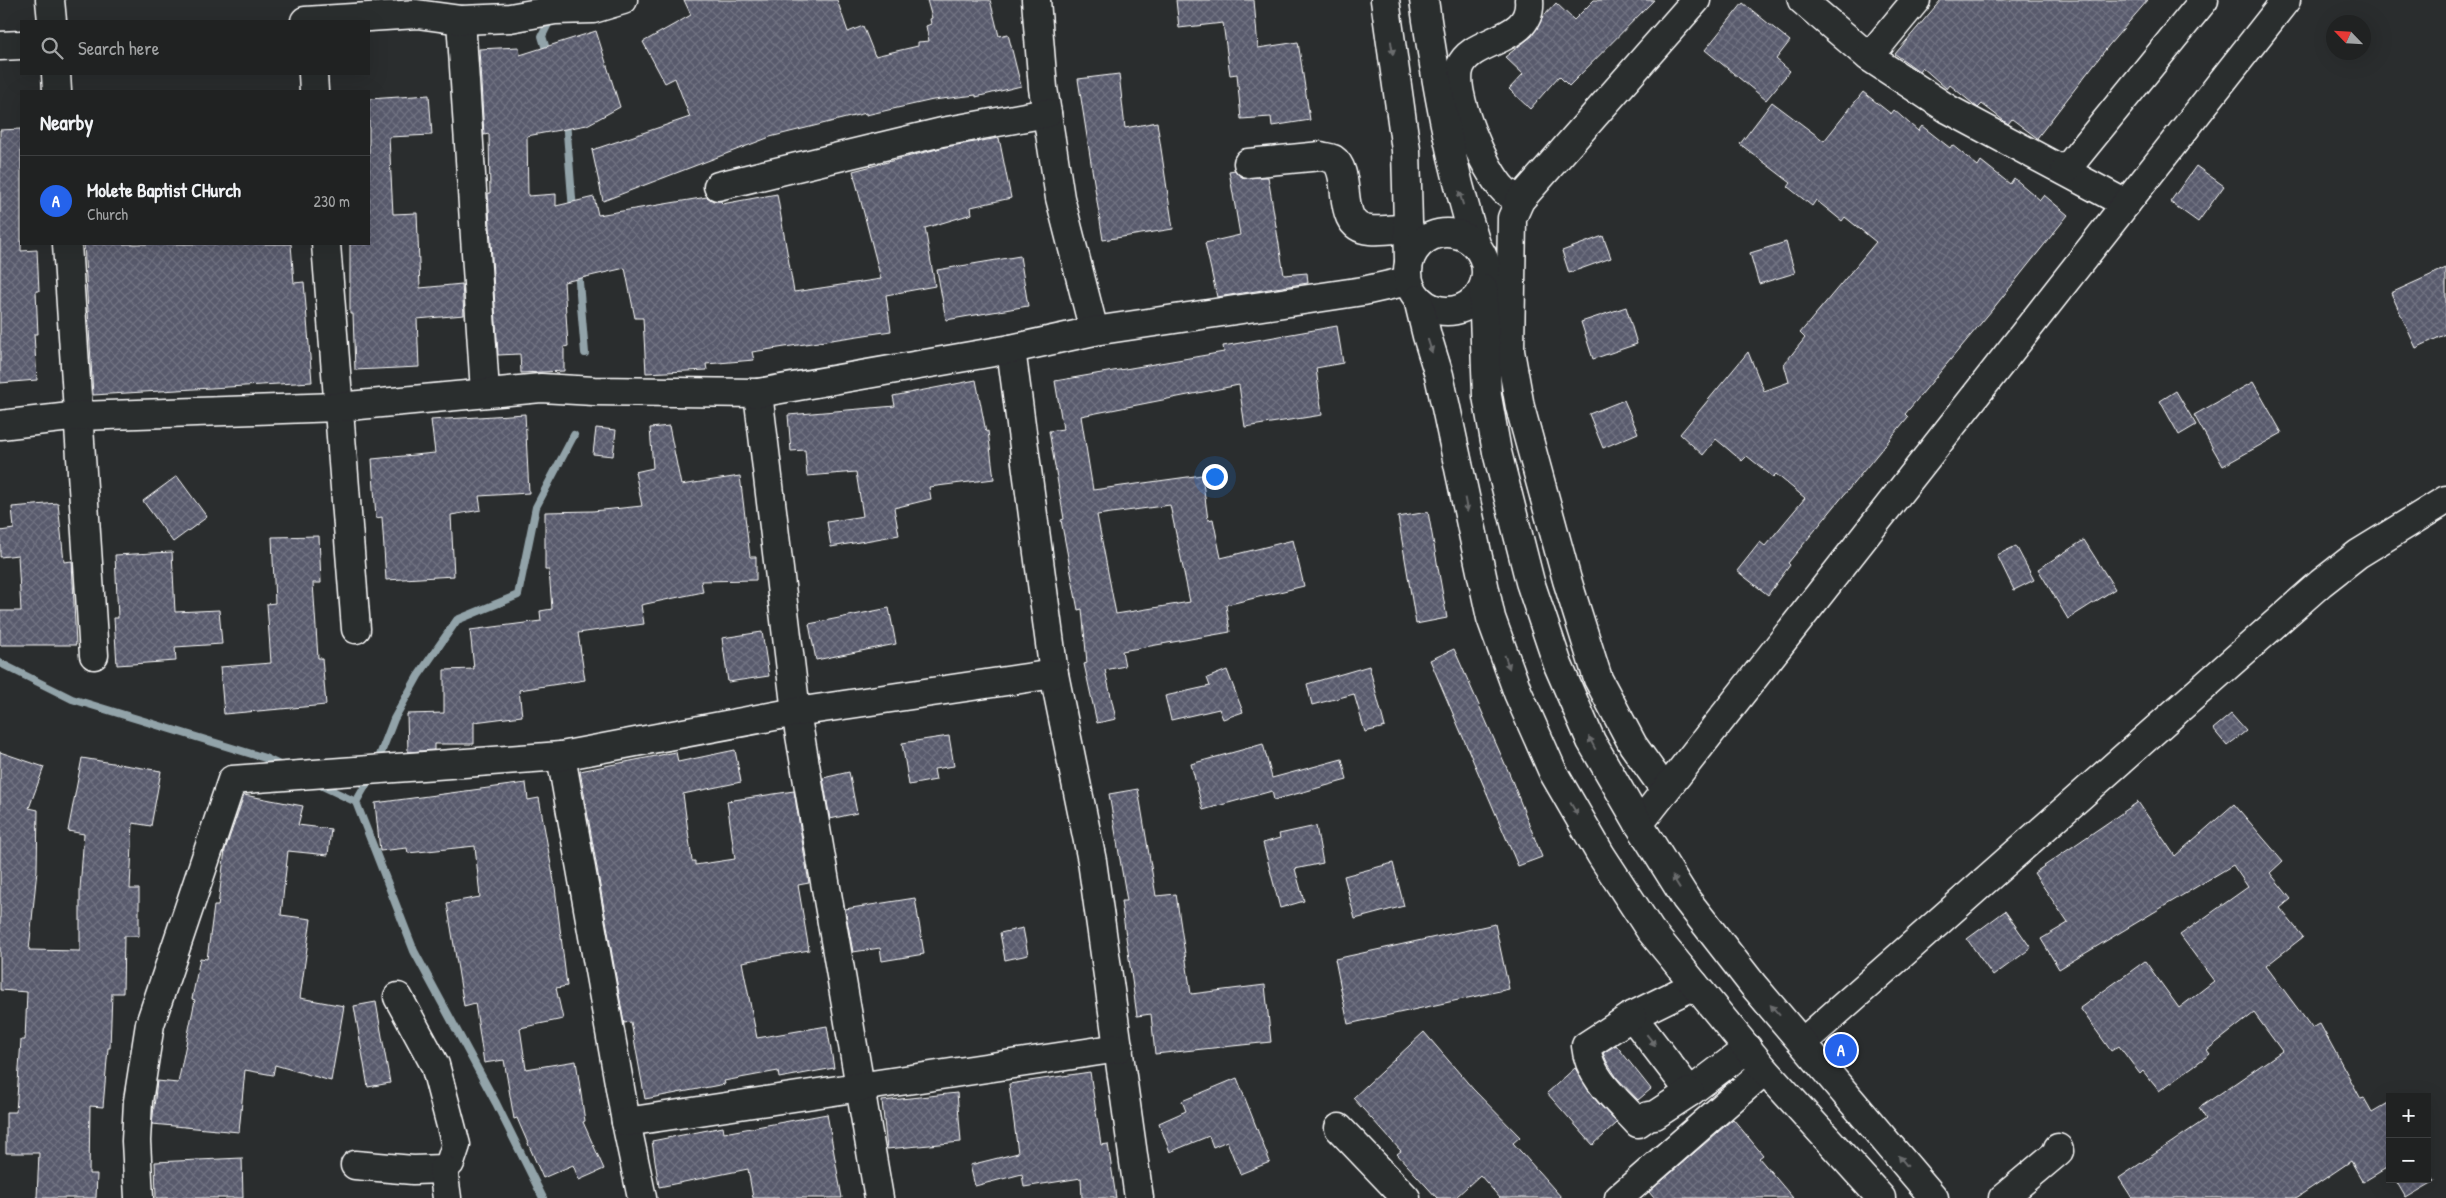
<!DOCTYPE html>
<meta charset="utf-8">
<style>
body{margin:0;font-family:"Patrick Hand",sans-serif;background:#282a2a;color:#f1f3f6}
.controls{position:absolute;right:15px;bottom:15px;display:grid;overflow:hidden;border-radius:0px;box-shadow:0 5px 20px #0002}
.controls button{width:45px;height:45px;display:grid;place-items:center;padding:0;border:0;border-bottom:1px solid #3d3f40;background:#202222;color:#f1f3f6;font:25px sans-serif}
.compass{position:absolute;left:2326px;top:15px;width:45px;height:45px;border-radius:50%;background:#202222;box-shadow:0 5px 20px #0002;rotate:295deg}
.you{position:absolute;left:1214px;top:476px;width:18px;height:18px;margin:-12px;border:4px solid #fff;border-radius:50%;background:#1a73e8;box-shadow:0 0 0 8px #1a73e833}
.badge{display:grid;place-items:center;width:32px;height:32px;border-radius:50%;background:#2563eb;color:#fff;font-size:16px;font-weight:700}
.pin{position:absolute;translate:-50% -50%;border:2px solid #fff;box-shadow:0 1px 5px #0006}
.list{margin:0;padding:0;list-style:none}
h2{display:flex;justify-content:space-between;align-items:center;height:65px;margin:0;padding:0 20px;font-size:21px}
h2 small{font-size:16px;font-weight:400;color:#a2a4a5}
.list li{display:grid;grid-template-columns:32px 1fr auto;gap:15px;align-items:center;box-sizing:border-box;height:90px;padding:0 20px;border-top:1px solid #3d3f40}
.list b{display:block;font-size:19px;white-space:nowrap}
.list p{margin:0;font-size:16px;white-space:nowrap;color:#a2a4a5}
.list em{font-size:16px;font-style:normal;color:#a2a4a5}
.icon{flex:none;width:28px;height:28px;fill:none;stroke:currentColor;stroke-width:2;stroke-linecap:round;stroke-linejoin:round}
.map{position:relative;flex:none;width:2446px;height:1198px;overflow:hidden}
.search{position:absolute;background:#202222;box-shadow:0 5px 20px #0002;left:20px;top:20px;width:350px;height:55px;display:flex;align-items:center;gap:12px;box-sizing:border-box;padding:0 18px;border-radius:0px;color:#a2a4a5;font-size:19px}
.panel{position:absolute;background:#202222;box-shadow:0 5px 20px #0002;left:20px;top:90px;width:350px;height:155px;border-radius:0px}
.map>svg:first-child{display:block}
</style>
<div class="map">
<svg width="2446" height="1198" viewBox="0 0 2446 1198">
<defs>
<pattern id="building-cross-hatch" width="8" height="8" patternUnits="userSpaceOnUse" patternTransform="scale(1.25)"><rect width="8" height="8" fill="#585a6c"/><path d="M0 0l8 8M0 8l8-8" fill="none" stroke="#717382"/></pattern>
</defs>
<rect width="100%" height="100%" fill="#2a2d2e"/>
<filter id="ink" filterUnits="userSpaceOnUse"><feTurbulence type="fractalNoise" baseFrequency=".02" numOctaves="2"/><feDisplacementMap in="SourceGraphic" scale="10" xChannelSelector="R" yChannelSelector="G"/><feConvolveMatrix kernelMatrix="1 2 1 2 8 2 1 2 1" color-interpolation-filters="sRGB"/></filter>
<g filter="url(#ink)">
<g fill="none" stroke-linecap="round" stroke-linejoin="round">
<g stroke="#92a3a9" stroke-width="8">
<path d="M 548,56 L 542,36 L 552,16"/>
<path d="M 566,120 L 573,211"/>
<path d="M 578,270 L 585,353"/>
<path d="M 0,663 L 72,699 L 265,758 L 284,767"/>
<path d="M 377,763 L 394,719 L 418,676 L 457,620 L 518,595 L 536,507 L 574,435"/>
<path d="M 316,783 L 356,802 L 414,951 L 496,1103 L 543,1198"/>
<path d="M 356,802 L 371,776"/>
</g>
</g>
<g fill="url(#building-cross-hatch)" stroke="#fff" fill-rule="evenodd">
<path d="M 684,0 L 837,0 L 848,32 L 863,26 L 875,56 L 918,46 L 918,42 L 929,41 L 926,26 L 931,24 L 930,19 L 932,18 L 927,0 L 990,0 L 999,36 L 1008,34 L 1021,86 L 976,97 L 976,95 L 933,100 L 866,115 L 866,113 L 770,137 L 603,201 L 592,150 L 690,117 L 675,78 L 665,83 L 643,42 L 691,15 Z"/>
<path d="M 1176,0 L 1254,0 L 1258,48 L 1298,42 L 1310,120 L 1272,126 L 1271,117 L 1241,119 L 1237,74 L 1230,75 L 1223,23 L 1179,28 Z"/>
<path d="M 1594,0 L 1654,0 L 1569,86 L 1559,76 L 1530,109 L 1509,89 L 1523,74 L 1505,57 L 1532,36 L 1543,17 L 1556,3 L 1574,20 Z"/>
<path d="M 1941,0 L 2148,0 L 2109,45 L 2037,138 L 2012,119 L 2008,124 L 1982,104 L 1978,108 L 1950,85 L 1947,89 L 1922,67 L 1919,71 L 1895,54 Z"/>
<path d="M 1743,3 L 1790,41 L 1776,59 L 1790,71 L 1766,100 L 1705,50 Z"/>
<path d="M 596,31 L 620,107 L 587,125 L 527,136 L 528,196 L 556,194 L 556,206 L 594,197 L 598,215 L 707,197 L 713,201 L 721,201 L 722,204 L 777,194 L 794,292 L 881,279 L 853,171 L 945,147 L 999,138 L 1011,198 L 971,207 L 972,214 L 925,228 L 935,286 L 886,295 L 891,331 L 752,352 L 754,360 L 706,364 L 707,370 L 646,373 L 643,318 L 635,318 L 625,268 L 564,282 L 568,346 L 564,347 L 564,371 L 521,373 L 520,354 L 498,355 L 488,193 L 490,193 L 489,134 L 484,135 L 479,49 L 519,47 L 520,55 Z"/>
<path d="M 1119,74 L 1125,128 L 1157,122 L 1173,229 L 1103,240 L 1078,79 Z"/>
<path d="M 1863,92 L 1891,114 L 1894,110 L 1918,131 L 1922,126 L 1950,148 L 1952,145 L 1978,166 L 1981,161 L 2010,184 L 2014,178 L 2040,200 L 2044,195 L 2068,215 L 1992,310 L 1905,414 L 1908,417 L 1788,563 L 1790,565 L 1768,595 L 1737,571 L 1760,542 L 1765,546 L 1805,498 L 1776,474 L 1773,477 L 1747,456 L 1742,461 L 1716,439 L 1703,455 L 1680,434 L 1748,352 L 1764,391 L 1789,382 L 1784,364 L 1805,338 L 1800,333 L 1876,242 L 1845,217 L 1842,221 L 1816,200 L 1812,206 L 1788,187 L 1791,183 L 1740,144 L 1772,102 L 1824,141 Z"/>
<path d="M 429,95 L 432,135 L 389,137 L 393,214 L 417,213 L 420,288 L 462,284 L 464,315 L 417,319 L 419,367 L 355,370 L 353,314 L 350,314 L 350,244 L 369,244 L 369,99 Z"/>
<path d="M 21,129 L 21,251 L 37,250 L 39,291 L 36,291 L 38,334 L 34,334 L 37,380 L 0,383 L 0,130 Z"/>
<path d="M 2196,166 L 2224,186 L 2198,222 L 2170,202 Z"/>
<path d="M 1235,170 L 1242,177 L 1268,177 L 1284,275 L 1307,273 L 1308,283 L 1217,297 L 1205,243 L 1240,235 L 1229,171 Z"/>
<path d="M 1603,236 L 1611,258 L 1569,273 L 1562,251 Z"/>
<path d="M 1786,242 L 1795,273 L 1759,284 L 1750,253 Z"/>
<path d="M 84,244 L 291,244 L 294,283 L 304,282 L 312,382 L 93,395 Z"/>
<path d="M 1020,256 L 1028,306 L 946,320 L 937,270 Z"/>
<path d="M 2446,268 L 2446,334 L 2416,348 L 2391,293 Z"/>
<path d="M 1626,307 L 1637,344 L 1593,359 L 1581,322 Z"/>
<path d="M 1337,326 L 1343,363 L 1316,368 L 1322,415 L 1245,427 L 1239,385 L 1081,416 L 1093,490 L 1202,475 L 1208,520 L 1213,519 L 1221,558 L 1293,540 L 1304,586 L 1226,605 L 1230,632 L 1122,651 L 1125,666 L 1105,670 L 1116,719 L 1097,723 L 1084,664 L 1087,663 L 1082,609 L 1078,610 L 1061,520 L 1064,519 L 1049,431 L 1063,429 L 1055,381 L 1224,352 L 1223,346 ZM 1170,505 L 1190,602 L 1116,614 L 1097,515 Z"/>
<path d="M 976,380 L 986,432 L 988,431 L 994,479 L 929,487 L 931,499 L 894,508 L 899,535 L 831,547 L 827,522 L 863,516 L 856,472 L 807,476 L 805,450 L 791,451 L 788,415 L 895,406 L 893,396 Z"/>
<path d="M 2253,382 L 2282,433 L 2223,466 L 2194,415 Z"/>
<path d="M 2176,391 L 2196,425 L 2179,435 L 2160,401 Z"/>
<path d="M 1624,400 L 1638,433 L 1603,448 L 1589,414 Z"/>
<path d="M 525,414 L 529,493 L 479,496 L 481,510 L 451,515 L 454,576 L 386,580 L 382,517 L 376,518 L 372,459 L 435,453 L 431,420 Z"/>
<path d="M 669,426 L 681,485 L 740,476 L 750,557 L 756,557 L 756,580 L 701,581 L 703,592 L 641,605 L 644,624 L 578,633 L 585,680 L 519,690 L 522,716 L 474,722 L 474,744 L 434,744 L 434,750 L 408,752 L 407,714 L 444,713 L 444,670 L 474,669 L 470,630 L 541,621 L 540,611 L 552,609 L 549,570 L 545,570 L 545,512 L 593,511 L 642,506 L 635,472 L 653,468 L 650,428 Z"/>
<path d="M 596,428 L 616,430 L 613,456 L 593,454 Z"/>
<path d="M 177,476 L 207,517 L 173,542 L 143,501 Z"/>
<path d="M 58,503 L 64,562 L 72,561 L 76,645 L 0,645 L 0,611 L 21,611 L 18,555 L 0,557 L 0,531 L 14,529 L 12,507 Z"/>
<path d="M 1428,512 L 1447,618 L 1416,624 L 1398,517 Z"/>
<path d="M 319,536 L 321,583 L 313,583 L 318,658 L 322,658 L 326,705 L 224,714 L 220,667 L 271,663 L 267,604 L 275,603 L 272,537 Z"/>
<path d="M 2084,540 L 2115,589 L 2068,619 L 2038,569 Z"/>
<path d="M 2016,546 L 2034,580 L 2014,590 L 1997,555 Z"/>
<path d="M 172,552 L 175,612 L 219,610 L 222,644 L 175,647 L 176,661 L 117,665 L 114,618 L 118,618 L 115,555 Z"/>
<path d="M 889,608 L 896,644 L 816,660 L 809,624 Z"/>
<path d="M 762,632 L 769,676 L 728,682 L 722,638 Z"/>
<path d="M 1454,649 L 1509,773 L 1542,857 L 1518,866 L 1430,660 Z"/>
<path d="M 1369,666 L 1385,727 L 1365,732 L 1354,694 L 1312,705 L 1307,684 Z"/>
<path d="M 1227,670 L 1243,712 L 1223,719 L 1219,709 L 1171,720 L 1165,696 L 1210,686 L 1207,678 Z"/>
<path d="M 2231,714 L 2246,731 L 2227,746 L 2213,729 Z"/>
<path d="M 949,736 L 954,766 L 934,769 L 936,780 L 909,785 L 902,743 Z"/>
<path d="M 1263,744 L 1272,778 L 1342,759 L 1347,780 L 1274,800 L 1272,791 L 1203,810 L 1191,764 Z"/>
<path d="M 735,750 L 741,782 L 683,794 L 692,861 L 695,861 L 695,865 L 735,859 L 727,801 L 794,791 L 809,883 L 798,885 L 809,950 L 742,962 L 757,1038 L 827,1026 L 834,1068 L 779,1078 L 778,1071 L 724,1081 L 725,1084 L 645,1099 L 631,1022 L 624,1023 L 580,771 L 676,752 L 678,762 Z"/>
<path d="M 0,752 L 44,767 L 29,808 L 38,810 L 37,870 L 29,950 L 80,951 L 80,889 L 84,834 L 68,831 L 82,758 L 161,771 L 151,826 L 133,823 L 130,889 L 139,889 L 139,936 L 124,936 L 123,993 L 112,993 L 110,1048 L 108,1048 L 103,1107 L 90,1106 L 89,1174 L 97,1174 L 96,1198 L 37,1198 L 39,1153 L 6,1153 L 6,1112 L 16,1112 L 21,1040 L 25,1040 L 27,992 L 0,990 Z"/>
<path d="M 849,772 L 857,813 L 830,819 L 823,778 Z"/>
<path d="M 526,783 L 528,800 L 539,798 L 555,887 L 567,986 L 556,988 L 563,1019 L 520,1028 L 526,1069 L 576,1061 L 585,1121 L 583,1122 L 604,1169 L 579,1180 L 573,1165 L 543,1178 L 517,1118 L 514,1119 L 504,1060 L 484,1063 L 475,1003 L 464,1006 L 447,903 L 480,897 L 475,846 L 408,853 L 407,848 L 380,851 L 375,803 Z"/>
<path d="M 1138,789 L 1156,896 L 1176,894 L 1191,994 L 1265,985 L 1271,1042 L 1155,1054 L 1151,1014 L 1137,1016 L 1121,901 L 1127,901 L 1109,794 Z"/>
<path d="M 244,795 L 303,806 L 298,825 L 331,829 L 328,855 L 288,851 L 281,915 L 311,919 L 300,998 L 344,1006 L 331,1081 L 275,1065 L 273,1075 L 245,1070 L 239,1132 L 152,1124 L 157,1081 L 178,1083 L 195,1000 L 192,999 L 200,958 L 207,959 L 214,906 L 218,906 L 225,850 Z"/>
<path d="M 2138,802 L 2175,856 L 2234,804 L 2283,861 L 2270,873 L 2291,899 L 2280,908 L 2303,937 L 2266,966 L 2312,1028 L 2320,1024 L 2361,1099 L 2364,1098 L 2372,1112 L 2389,1102 L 2390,1170 L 2388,1167 L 2363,1182 L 2351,1161 L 2296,1198 L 2132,1198 L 2119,1178 L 2206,1119 L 2199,1108 L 2282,1051 L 2254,1013 L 2207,1050 L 2210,1054 L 2159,1091 L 2143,1071 L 2140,1074 L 2119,1046 L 2111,1051 L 2080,1008 L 2145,961 L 2179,1008 L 2214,981 L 2180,935 L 2248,887 L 2233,865 L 2059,969 L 2041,939 L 2068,923 L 2034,873 Z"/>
<path d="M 1316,826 L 1323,863 L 1295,869 L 1304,901 L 1280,908 L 1263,843 L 1280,838 L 1279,834 Z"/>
<path d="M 1393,863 L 1404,906 L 1355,919 L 1344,876 Z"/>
<path d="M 915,898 L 924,954 L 882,961 L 880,948 L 853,952 L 845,909 Z"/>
<path d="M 2005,911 L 2031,948 L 1993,976 L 1967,939 Z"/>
<path d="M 1495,924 L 1509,989 L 1348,1024 L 1335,959 Z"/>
<path d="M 1023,928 L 1028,955 L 1005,960 L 1000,933 Z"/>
<path d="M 376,1002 L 390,1083 L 368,1087 L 354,1006 Z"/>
<path d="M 1424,1032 L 1473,1089 L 1520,1137 L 1513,1143 L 1562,1198 L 1500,1198 L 1480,1175 L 1455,1198 L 1437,1198 L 1397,1154 L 1401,1151 L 1353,1098 Z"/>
<path d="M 1616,1045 L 1651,1089 L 1638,1100 L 1617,1078 L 1607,1062 L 1603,1053 Z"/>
<path d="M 1575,1068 L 1593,1097 L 1617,1123 L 1593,1145 L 1547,1093 Z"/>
<path d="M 1090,1072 L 1101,1145 L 1108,1144 L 1116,1198 L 1082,1198 L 1081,1178 L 1024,1187 L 1022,1174 L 975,1186 L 970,1165 L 1018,1153 L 1009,1084 Z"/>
<path d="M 1237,1078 L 1270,1162 L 1240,1174 L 1227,1141 L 1213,1147 L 1209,1136 L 1170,1152 L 1159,1123 L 1186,1111 L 1182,1101 Z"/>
<path d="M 957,1093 L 961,1142 L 887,1149 L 882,1101 Z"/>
<path d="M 827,1114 L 842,1198 L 753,1198 L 748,1169 L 659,1187 L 652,1141 L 723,1127 L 724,1133 Z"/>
<path d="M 1733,1119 L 1763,1155 L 1759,1158 L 1793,1198 L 1654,1198 L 1649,1192 Z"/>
<path d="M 242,1158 L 243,1198 L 156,1198 L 155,1162 Z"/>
<path d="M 2427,1168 L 2435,1181 L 2406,1198 L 2395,1179 L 2427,1179 Z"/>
</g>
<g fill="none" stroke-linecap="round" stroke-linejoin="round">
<defs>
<g id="minor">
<path d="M 50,0 L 52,21"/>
<path d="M 1036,0 L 1043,88 L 1060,198 L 1094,331"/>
<path d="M 1802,0 L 1869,57 L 1948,109 L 2126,204"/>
<path d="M 461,20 L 485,392"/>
<path d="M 305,21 L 417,14 L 461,20 L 510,18 L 555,10 L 593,9 L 623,0"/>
<path d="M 0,46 L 21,45"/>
<path d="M 1869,57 L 1916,0"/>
<path d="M 56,74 L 57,91"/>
<path d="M 313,74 L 314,91"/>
<path d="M 1248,163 L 1321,156 C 1325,157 1330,158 1333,159 C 1354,173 1333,227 1370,230 C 1382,231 1396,229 1409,228"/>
<path d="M 2065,171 L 2204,0"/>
<path d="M 718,186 L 942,132 L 1047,113"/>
<path d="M 1520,200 C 1515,197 1508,194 1504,190 C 1485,172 1450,92 1460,67 C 1471,37 1533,43 1529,0"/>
<path d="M 67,244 L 94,655"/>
<path d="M 326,244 L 356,629"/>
<path d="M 1011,349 L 1054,674 L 1092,861 L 1139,1198"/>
<path d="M 758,393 L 796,712 L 879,1198"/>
<path d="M 0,425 L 79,416 L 338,407 L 541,388 L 594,391 L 758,393 L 1011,349 L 1094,331 L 1363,291 L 1408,281"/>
<path d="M 561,756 L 626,1122 L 642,1198"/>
<path d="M 1665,790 L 1633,745 L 1598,679 L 1567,580 L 1520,407 L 1510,351 L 1512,218 L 1520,200 L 1696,0"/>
<path d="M 1639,824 L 2286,0"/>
<path d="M 1695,985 L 1632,1016 L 1690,1092 L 1748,1048"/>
<path d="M 1632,1016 L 1586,1046 C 1589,1078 1617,1100 1638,1123 L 1648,1116 L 1655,1115 L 1690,1092"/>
<path d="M 1803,1042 L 2321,583 L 2358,554 L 2446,500"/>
<path d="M 626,1122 L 1119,1048"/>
<path d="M 1339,1128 L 1406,1198"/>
<path d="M 355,1165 L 413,1170 L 443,1169 L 450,1163 L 456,1145 L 435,1065 L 398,997"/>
<path d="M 443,1169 L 447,1198"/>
<path d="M 139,1198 L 136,1141 L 138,1101 L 150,1024 L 232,780 L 561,756 L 796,712 L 1054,674"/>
<path d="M 1619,1198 L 1765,1070"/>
<path d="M 2003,1198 L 2059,1151 L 2058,1148"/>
</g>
<g id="highway">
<path d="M 1385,0 L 1406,150 L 1409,260"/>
<path d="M 1424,0 C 1436,83 1450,164 1476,244"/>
<circle cx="1447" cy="272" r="39"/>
<path d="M 1483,288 L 1487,396 L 1497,452 L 1530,582 L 1558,665 L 1591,741 L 1639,824 L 1686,899 L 1753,985 L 1934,1198"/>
<path d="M 1418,299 L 1427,336 L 1439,375 L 1491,618 L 1518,693 L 1553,772 L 1601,855 L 1650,930 L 1765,1070 L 1881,1198"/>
</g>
</defs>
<use href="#minor" stroke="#fff" stroke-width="31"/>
<use href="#highway" stroke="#fff" stroke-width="31"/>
<use href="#minor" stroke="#2a2d2e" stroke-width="28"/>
<use href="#highway" stroke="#2a2d2e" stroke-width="28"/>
</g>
<defs><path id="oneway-solid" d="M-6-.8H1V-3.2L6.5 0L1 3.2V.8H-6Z" transform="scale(1.25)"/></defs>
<g fill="#6a6c6d">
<use href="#oneway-solid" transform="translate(1392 48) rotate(81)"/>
<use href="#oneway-solid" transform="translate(1461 198) rotate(-107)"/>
<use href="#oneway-solid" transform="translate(1430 346) rotate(72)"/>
<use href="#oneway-solid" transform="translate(1466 505) rotate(79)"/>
<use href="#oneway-solid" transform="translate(1507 662) rotate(70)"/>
<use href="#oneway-solid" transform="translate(1592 743) rotate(-118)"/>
<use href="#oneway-solid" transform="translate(1574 809) rotate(60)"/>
<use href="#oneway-solid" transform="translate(1676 882) rotate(-122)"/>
<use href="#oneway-solid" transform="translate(1775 1010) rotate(-132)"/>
<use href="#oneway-solid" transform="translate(1651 1040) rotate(52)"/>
<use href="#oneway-solid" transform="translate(1903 1161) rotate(-130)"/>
</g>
</g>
</svg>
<div class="controls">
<button>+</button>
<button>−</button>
</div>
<svg class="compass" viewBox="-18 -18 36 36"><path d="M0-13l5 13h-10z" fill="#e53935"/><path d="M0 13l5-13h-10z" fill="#a2a4a5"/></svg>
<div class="you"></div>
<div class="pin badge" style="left:1841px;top:1050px">A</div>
<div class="search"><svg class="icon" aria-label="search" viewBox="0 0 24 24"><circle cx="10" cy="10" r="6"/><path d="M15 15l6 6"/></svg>Search here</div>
<section class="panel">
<h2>Nearby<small></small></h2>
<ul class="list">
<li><span class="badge">A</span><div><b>Molete Baptist CHurch</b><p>Church</p></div><em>230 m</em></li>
</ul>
</section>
</div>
